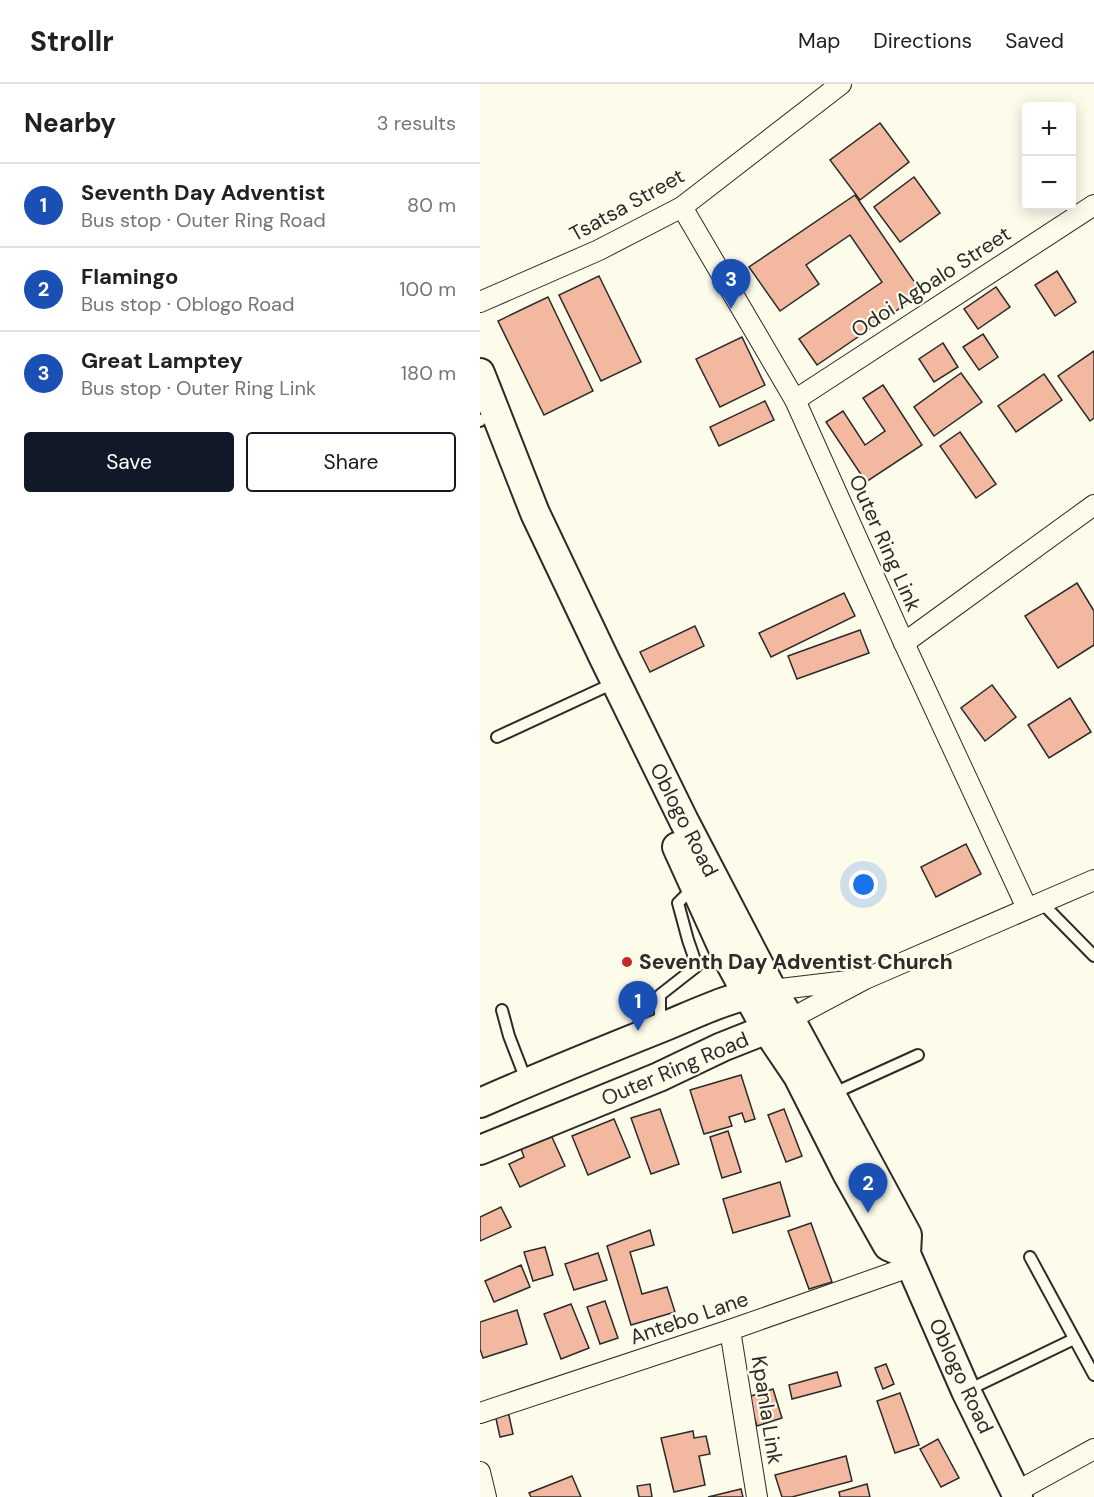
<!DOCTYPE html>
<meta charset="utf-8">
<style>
body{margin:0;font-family:"DM Sans",sans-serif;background:#f2f2f2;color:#202124}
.controls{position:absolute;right:18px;top:18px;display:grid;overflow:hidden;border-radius:6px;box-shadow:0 3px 15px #0003}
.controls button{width:54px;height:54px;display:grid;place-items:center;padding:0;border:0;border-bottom:2px solid #e0e0e0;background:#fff;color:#202124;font:30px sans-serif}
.you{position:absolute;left:384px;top:801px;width:21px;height:21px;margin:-15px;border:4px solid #fff;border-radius:50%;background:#1a73e8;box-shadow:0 0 0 9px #1a73e833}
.badge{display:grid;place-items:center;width:39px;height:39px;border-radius:50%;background:#111827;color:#fff;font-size:20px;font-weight:700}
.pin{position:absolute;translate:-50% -50px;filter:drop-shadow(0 2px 3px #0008)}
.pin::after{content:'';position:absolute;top:32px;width:21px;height:18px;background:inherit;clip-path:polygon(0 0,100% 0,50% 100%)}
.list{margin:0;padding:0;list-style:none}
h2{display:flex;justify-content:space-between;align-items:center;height:78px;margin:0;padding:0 24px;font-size:26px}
h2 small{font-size:20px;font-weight:400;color:#757577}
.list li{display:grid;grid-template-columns:39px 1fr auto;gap:18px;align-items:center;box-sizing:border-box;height:84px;padding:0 24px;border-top:2px solid #e0e0e0}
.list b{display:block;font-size:22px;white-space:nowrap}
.list p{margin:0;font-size:20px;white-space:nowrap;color:#757577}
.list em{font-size:20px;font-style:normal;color:#757577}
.actions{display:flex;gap:12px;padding:18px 24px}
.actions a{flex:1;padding:14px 0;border:2px solid #111827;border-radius:6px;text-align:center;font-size:21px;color:#111827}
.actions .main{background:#111827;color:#fff}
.map{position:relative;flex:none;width:614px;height:1413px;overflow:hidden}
header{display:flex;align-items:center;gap:36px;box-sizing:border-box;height:84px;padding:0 30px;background:#fff;border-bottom:2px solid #e0e0e0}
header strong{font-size:28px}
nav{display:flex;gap:33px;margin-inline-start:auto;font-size:21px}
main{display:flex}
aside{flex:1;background:#fff}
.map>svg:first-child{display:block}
</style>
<header>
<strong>Strollr</strong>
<nav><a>Map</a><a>Directions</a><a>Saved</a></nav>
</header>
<main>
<aside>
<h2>Nearby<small>3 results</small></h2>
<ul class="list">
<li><span class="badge" style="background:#1a4fb4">1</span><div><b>Seventh Day Adventist</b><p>Bus stop · Outer Ring Road</p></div><em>80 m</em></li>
<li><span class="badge" style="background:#1a4fb4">2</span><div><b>Flamingo</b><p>Bus stop · Oblogo Road</p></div><em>100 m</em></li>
<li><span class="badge" style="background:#1a4fb4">3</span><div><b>Great Lamptey</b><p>Bus stop · Outer Ring Link</p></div><em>180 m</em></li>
</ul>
<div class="actions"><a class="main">Save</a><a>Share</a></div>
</aside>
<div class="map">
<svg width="614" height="1413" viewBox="0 0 614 1413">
<rect width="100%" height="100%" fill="#fdfbea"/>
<g fill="#f2b8a0" stroke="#2b2b2b" stroke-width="1.5">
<path d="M 400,39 L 429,78 L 380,116 L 350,76 Z"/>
<path d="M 434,93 L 460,129 L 420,158 L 394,123 Z"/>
<path d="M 375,111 L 442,209 L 337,281 L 319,255 L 402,198 L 370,151 L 326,181 L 339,200 L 300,227 L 269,183 Z"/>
<path d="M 577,187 L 596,218 L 575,232 L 555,201 Z"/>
<path d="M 119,192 L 161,278 L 121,297 L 79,211 Z"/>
<path d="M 516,203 L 530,223 L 498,245 L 484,225 Z"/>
<path d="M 68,213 L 113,307 L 64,331 L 18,237 Z"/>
<path d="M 503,250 L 518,273 L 499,286 L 483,263 Z"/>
<path d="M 262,253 L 285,301 L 240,323 L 216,275 Z"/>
<path d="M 463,259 L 478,283 L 454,298 L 439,275 Z"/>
<path d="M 614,267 L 614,334 L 610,337 L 578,292 Z"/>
<path d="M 481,289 L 502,318 L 454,352 L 434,323 Z"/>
<path d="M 564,290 L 582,316 L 536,348 L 518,322 Z"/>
<path d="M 403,301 L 442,361 L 386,398 L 346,338 L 363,327 L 385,361 L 405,347 L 383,314 Z"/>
<path d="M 285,317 L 294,336 L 239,362 L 230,343 Z"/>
<path d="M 480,348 L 516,400 L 496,414 L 460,362 Z"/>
<path d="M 597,499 L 614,527 L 614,561 L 578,584 L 545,532 Z"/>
<path d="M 364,509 L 375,532 L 291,573 L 279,549 Z"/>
<path d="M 215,542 L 224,562 L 170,588 L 160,568 Z"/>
<path d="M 380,546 L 389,569 L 317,595 L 308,572 Z"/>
<path d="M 512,601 L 536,633 L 505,657 L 481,624 Z"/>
<path d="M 590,614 L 611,648 L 569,674 L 548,641 Z"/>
<path d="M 486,760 L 501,790 L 456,813 L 441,783 Z"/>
<path d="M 261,991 L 275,1035 L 265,1038 L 262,1029 L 249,1033 L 252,1042 L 224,1050 L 210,1006 Z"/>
<path d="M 180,1025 L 199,1080 L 171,1090 L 151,1034 Z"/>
<path d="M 304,1025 L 322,1072 L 306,1078 L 288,1031 Z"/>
<path d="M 134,1035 L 150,1073 L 108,1091 L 92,1052 Z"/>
<path d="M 248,1047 L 261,1088 L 242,1094 L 230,1053 Z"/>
<path d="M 71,1051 L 85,1082 L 40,1103 L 29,1080 L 44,1073 L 41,1065 Z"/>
<path d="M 300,1098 L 310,1132 L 253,1149 L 243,1115 Z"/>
<path d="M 21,1123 L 31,1143 L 0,1157 L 0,1133 Z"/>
<path d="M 331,1139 L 352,1198 L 329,1205 L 308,1147 Z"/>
<path d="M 170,1146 L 174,1161 L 150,1168 L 162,1210 L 187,1203 L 195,1228 L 151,1241 L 127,1162 Z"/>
<path d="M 65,1163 L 73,1191 L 53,1197 L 44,1168 Z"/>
<path d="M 118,1169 L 127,1196 L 94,1206 L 85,1180 Z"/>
<path d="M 41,1181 L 50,1203 L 14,1218 L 5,1197 Z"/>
<path d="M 125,1217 L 138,1254 L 120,1260 L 107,1223 Z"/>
<path d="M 91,1220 L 109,1264 L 81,1275 L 64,1230 Z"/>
<path d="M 37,1226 L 47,1260 L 3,1274 L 0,1265 L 0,1238 Z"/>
<path d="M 406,1280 L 414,1300 L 403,1305 L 395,1284 Z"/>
<path d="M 357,1288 L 361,1302 L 312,1315 L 309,1301 Z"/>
<path d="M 293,1305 L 302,1334 L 277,1342 L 268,1313 Z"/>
<path d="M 420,1309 L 439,1361 L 415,1369 L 397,1317 Z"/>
<path d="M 28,1327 L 33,1350 L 20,1353 L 15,1330 Z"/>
<path d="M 213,1347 L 214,1354 L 226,1352 L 230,1370 L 219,1372 L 225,1401 L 194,1408 L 181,1354 Z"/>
<path d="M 458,1355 L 479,1394 L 461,1403 L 440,1365 Z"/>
<path d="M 366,1372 L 372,1397 L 312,1413 L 302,1413 L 295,1391 Z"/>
<path d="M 92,1392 L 101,1413 L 51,1413 L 49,1409 Z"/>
<path d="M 170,1400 L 172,1413 L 159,1413 L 157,1402 Z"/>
<path d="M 387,1400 L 390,1413 L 360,1413 L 359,1408 Z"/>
<path d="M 261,1405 L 263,1413 L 228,1413 Z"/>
</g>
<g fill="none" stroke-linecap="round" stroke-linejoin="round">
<defs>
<g id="lane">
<path d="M 0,337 L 1,336"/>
<path d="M 17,653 L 123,604"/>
<path d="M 561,818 L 614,872"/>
<path d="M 22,926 L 29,952 L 46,996"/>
<path d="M 180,941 L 180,911 L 217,882 L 208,856 L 198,819 L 213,804"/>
<path d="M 352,1010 L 438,971"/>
<path d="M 550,1173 L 614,1291"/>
<path d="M 486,1307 L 594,1255"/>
</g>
<g id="street">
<path d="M 202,123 L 315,316 L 424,559 L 547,824"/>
<path d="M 0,218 L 119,166 L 202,123 L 361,0"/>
<path d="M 315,316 L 614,121"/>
<path d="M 424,559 L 614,421"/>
<path d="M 292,906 L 376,896"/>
<path d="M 310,935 L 385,895 L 614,796"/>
<path d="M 250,1246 L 277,1413"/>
<path d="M 0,1329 L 250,1246 L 432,1182"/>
<path d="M 0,1388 L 6,1413"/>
<path d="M 536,1408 L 614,1365"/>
</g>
<g id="secondary">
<path d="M 0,289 L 55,429 L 124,574 L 204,737 L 292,906 L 310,935 L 427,1151 L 426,1170 L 486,1307 L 538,1413"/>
<path d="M 197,763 L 246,871 L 287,946 L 318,992 L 368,1091 L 408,1162 L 426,1170"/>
<path d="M 0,1019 C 59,993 118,969 178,945 C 213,931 248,913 285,907"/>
<path d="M 0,1066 L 179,993 L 242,963 L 305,938"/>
</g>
</defs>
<use href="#lane" stroke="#2b2b2b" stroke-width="14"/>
<use href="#street" stroke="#2b2b2b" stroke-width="22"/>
<use href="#secondary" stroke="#2b2b2b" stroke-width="32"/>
<use href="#lane" stroke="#fdfbea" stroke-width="10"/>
<use href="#street" stroke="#fdfbea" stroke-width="20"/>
<use href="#secondary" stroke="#fdfbea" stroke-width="28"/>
</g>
<circle fill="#c62828" stroke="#fdfbea" stroke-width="2" cx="147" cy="878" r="6"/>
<g text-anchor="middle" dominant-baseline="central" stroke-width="4.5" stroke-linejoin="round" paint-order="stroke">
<g font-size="21" fill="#2b2b2b" stroke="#fdfbea">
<text transform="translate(147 121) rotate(-29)">Tsatsa Street</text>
<text transform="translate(451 198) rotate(-33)">Odoi Agbalo Street</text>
<text transform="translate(405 459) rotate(66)">Outer Ring Link</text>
<text transform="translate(204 736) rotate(63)">Oblogo Road</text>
<text transform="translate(195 985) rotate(-23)">Outer Ring Road</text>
<text transform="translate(209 1234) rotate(-19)">Antebo Lane</text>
<text transform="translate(481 1292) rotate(65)">Oblogo Road</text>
<text transform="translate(287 1326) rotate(81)">Kpanla Link</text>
</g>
<g font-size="21" font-weight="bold" fill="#2b2b2b" stroke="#fdfbea" text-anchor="start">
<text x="159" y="878">Seventh Day Adventist Church</text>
</g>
</g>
</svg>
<div class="controls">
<button>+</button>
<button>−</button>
</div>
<div class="you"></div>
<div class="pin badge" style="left:158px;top:947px;background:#1a4fb4">1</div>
<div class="pin badge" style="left:388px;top:1129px;background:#1a4fb4">2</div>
<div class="pin badge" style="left:251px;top:225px;background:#1a4fb4">3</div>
</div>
</main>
